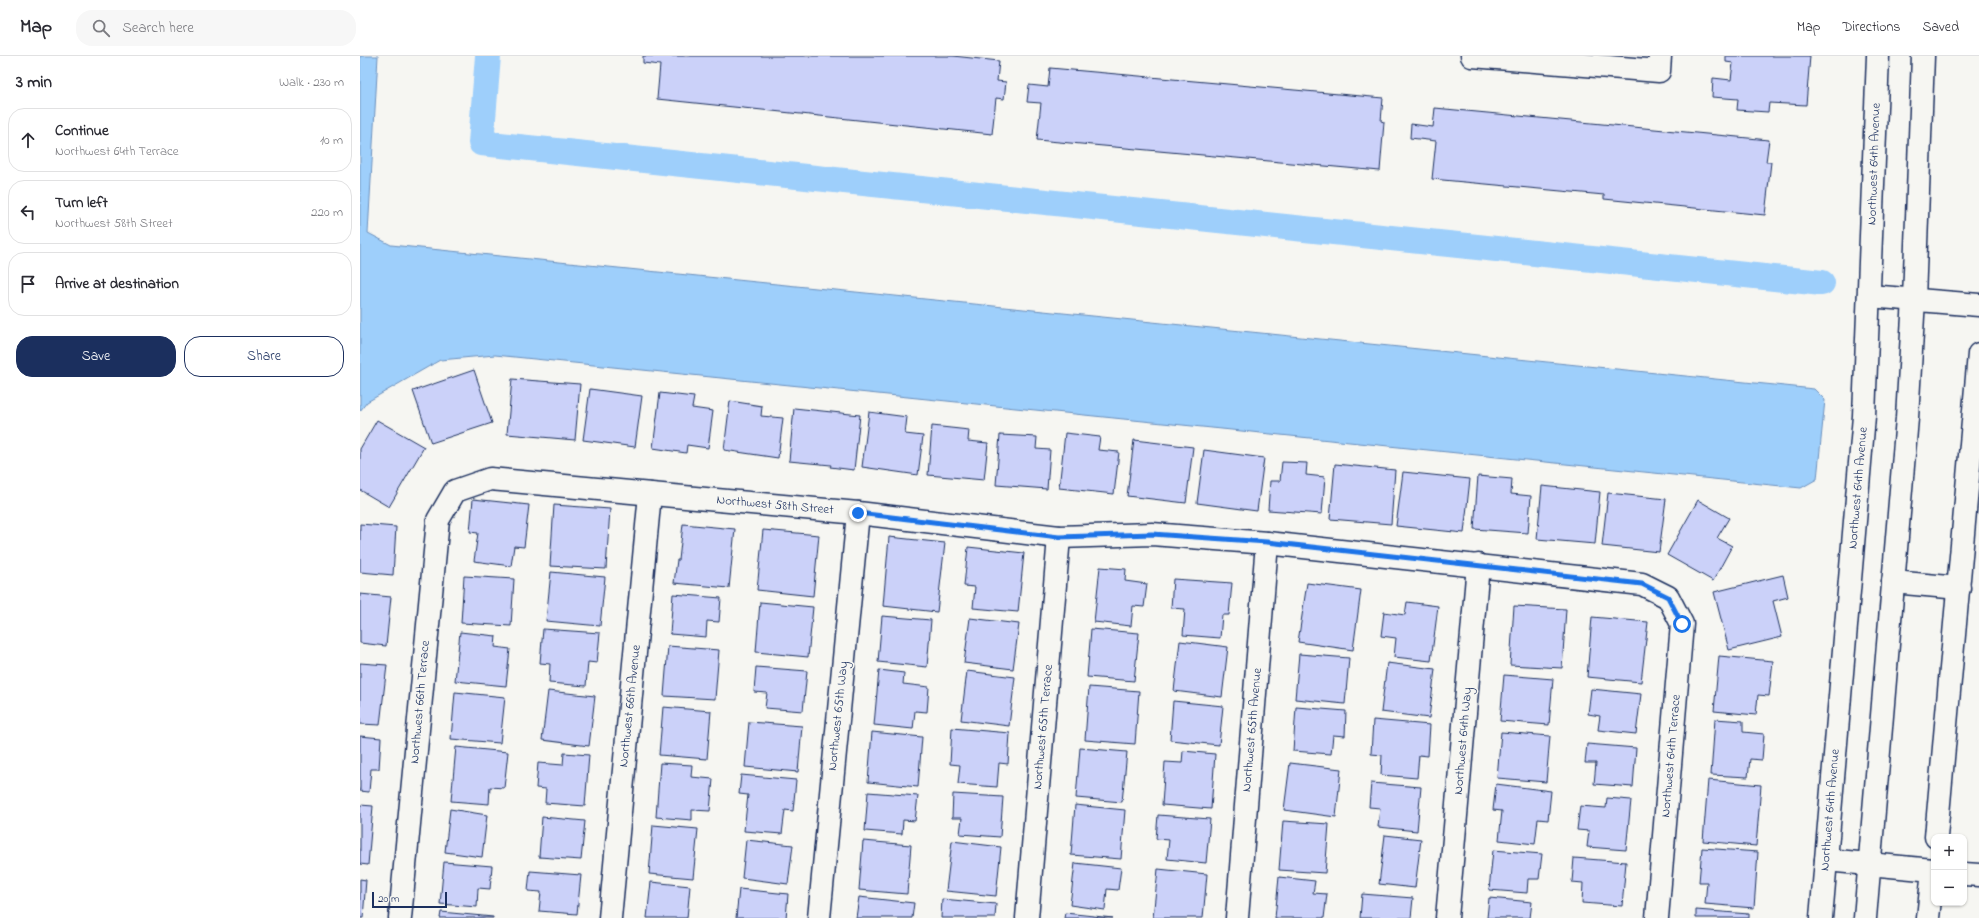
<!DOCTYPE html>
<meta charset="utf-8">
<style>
body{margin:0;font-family:"Indie Flower",sans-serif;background:#f7f7f7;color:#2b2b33}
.controls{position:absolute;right:12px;bottom:12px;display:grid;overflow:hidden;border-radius:8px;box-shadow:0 1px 3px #0004}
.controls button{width:36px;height:36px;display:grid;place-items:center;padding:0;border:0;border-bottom:1px solid #e1e1e2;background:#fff;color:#2b2b33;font:20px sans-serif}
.scale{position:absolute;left:12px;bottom:10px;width:75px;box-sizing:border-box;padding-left:4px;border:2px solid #1b2f5e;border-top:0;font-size:11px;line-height:14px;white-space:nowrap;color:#1b2f5e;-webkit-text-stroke:3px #f6f6f2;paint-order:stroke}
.stop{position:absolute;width:12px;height:12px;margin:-9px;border:3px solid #1a73e8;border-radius:50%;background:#fff}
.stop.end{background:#1a73e8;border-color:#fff;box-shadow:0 1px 4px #0008}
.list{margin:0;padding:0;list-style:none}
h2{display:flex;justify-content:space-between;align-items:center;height:52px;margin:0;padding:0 16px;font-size:17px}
h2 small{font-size:13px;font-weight:400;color:#7c7c81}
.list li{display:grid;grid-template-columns:26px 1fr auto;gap:12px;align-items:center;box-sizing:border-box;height:64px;margin:0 8px 8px;padding:0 8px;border:1px solid #e1e1e2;border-radius:16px}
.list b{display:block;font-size:15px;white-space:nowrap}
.list p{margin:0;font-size:13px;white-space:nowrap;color:#7c7c81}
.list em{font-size:13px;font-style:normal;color:#7c7c81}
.actions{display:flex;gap:8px;padding:12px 16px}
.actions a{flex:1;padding:9px 0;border:1px solid #1b2f5e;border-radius:16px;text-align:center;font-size:14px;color:#1b2f5e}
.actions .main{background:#1b2f5e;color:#fff}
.icon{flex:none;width:22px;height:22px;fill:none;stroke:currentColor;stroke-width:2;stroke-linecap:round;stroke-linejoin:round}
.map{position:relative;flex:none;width:1619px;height:862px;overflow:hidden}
header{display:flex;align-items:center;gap:24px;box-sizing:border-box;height:56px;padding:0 20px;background:#fff;border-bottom:1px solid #e1e1e2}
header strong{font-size:19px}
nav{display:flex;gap:22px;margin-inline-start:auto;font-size:14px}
.search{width:280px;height:36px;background:#f7f7f7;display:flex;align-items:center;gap:10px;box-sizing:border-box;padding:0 14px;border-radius:16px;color:#7c7c81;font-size:15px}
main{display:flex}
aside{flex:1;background:#fff}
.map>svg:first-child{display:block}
</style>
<header>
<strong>Map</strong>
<div class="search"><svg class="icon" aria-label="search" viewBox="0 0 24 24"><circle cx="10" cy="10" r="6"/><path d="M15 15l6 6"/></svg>Search here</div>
<nav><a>Map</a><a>Directions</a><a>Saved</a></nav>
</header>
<main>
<aside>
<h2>3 min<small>Walk · 230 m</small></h2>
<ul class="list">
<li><svg class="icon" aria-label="ahead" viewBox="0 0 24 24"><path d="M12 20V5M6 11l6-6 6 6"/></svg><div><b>Continue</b><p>Northwest 64th Terrace</p></div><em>10 m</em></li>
<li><svg class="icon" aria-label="left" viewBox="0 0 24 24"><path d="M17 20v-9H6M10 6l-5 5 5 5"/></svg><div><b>Turn left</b><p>Northwest 58th Street</p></div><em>220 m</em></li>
<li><svg class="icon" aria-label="arrive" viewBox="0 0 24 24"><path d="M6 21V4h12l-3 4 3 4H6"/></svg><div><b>Arrive at destination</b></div></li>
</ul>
<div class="actions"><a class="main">Save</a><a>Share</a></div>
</aside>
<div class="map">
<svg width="1619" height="862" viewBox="0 0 1619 862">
<rect width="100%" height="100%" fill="#f6f6f2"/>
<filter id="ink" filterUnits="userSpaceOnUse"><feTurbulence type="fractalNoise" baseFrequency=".025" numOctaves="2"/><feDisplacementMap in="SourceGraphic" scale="8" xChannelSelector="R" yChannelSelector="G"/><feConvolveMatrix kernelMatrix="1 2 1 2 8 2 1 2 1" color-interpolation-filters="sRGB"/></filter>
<g filter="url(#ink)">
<path fill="#9ecffb" stroke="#6a8fbc" d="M 0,0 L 18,0 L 8,177 L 31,189 L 1454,333 L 1465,344 L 1457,423 L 1441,432 L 135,299 L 80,304 L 7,346 L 0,355 Z"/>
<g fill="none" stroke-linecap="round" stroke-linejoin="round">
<path stroke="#9ecffb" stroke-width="26" d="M 128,0 L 121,87 L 1462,227"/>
</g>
<g fill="#cbd1f9" stroke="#1b2f5e">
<path d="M 283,0 L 593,0 L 639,5 L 637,25 L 646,26 L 644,43 L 636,42 L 632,78 L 297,43 L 300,9 L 283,7 Z"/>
<path d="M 1366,0 L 1450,0 L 1446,49 L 1409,47 L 1408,56 L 1377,54 L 1378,43 L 1352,41 L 1353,22 L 1371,24 L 1373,7 L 1366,6 Z"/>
<path d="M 690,12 L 1023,42 L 1021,65 L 1024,66 L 1020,115 L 677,84 L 681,47 L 667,46 L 669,29 L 688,31 Z"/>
<path d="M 1075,52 L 1409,84 L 1406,106 L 1411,106 L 1405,159 L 1244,143 L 1244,139 L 1072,123 L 1076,85 L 1050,82 L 1051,68 L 1073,71 Z"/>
<path d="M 114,314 L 132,367 L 71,387 L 53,335 Z"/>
<path d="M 152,323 L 220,328 L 215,384 L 147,378 Z"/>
<path d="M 230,333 L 282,340 L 275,391 L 223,384 Z"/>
<path d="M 300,337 L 334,341 L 332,352 L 353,355 L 348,392 L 327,389 L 326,397 L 293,392 Z"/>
<path d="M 370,345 L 402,350 L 401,360 L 423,362 L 418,402 L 364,394 Z"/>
<path d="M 434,352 L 500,359 L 494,414 L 470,411 L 471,409 L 429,405 Z"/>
<path d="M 509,356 L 547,361 L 545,378 L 563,380 L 558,419 L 502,411 Z"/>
<path d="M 17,364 L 64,391 L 29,451 L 0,434 L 0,393 Z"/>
<path d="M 572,370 L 609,374 L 608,385 L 628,387 L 624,424 L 568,419 Z"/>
<path d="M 705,377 L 740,381 L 738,394 L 759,396 L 754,438 L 699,432 Z"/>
<path d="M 640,379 L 677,381 L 676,393 L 690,394 L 687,433 L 636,429 Z"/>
<path d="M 774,384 L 833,391 L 826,447 L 767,440 Z"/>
<path d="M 844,394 L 904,402 L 897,455 L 837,447 Z"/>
<path d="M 922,406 L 947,407 L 946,419 L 965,421 L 962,458 L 908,454 L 910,425 L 920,425 Z"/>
<path d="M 975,408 L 1035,414 L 1031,468 L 970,463 Z"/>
<path d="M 1043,416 L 1110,423 L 1104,477 L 1036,470 Z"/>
<path d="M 1118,420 L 1152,423 L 1151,438 L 1171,440 L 1168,477 L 1114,473 Z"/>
<path d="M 1182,430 L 1240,436 L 1235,488 L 1177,483 Z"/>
<path d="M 1248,437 L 1306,443 L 1299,496 L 1242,490 Z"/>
<path d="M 113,443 L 169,449 L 164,491 L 154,490 L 151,510 L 114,505 L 118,477 L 110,476 Z"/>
<path d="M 1338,444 L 1369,462 L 1357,482 L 1372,490 L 1353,525 L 1307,499 Z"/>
<path d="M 194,449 L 250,453 L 246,513 L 190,510 Z"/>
<path d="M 0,468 L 36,471 L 33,519 L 0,516 Z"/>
<path d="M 323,468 L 375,473 L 369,532 L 314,527 L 317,504 L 319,504 Z"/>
<path d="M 403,474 L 459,479 L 453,540 L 397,534 Z"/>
<path d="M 529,481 L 585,487 L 577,556 L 523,550 Z"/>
<path d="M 608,491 L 664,497 L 658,556 L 613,552 L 615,531 L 604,530 Z"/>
<path d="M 740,511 L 766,513 L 765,525 L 787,528 L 784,551 L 773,550 L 771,570 L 734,566 Z"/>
<path d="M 191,516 L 245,521 L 240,570 L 186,565 Z"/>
<path d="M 1423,519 L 1428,541 L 1413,545 L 1422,581 L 1369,594 L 1354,536 Z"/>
<path d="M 104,520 L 154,523 L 151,570 L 101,567 Z"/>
<path d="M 813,523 L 872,527 L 869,559 L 862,559 L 860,582 L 823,579 L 825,553 L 811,552 Z"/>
<path d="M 947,527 L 1001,534 L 993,594 L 938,586 Z"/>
<path d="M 0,538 L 31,541 L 26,590 L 0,587 Z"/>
<path d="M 313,538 L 361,542 L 359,566 L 347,565 L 346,581 L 310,578 Z"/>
<path d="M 400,546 L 453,551 L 448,601 L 396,596 Z"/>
<path d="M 1047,546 L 1078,550 L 1071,605 L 1034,601 L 1036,582 L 1021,580 L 1024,556 L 1045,559 Z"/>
<path d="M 1154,550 L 1206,553 L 1202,612 L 1150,609 Z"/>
<path d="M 522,560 L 571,564 L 567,611 L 518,606 Z"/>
<path d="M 1232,561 L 1288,566 L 1281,626 L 1227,621 Z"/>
<path d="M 610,562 L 659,568 L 653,613 L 604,607 Z"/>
<path d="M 183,573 L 240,577 L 237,607 L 228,606 L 226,630 L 189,627 L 190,608 L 180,607 Z"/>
<path d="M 731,573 L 779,577 L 774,625 L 727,621 Z"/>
<path d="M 100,576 L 136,580 L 135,591 L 150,593 L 146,630 L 95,625 Z"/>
<path d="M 820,585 L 868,591 L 862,641 L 814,635 Z"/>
<path d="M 308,590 L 359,594 L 355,643 L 304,640 Z"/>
<path d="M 939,598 L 989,602 L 985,648 L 935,643 Z"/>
<path d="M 1359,600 L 1413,605 L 1409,640 L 1398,639 L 1396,659 L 1354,655 Z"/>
<path d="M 0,607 L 27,609 L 20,669 L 0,668 Z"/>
<path d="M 1027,607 L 1075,613 L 1069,662 L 1021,656 Z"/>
<path d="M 396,611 L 447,615 L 443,655 L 405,652 L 407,637 L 394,636 Z"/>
<path d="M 519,614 L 544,617 L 543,628 L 569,631 L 567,656 L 555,655 L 553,673 L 514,669 Z"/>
<path d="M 607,615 L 655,621 L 649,670 L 601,664 Z"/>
<path d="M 1144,619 L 1193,623 L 1189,669 L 1140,665 Z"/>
<path d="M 729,631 L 779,635 L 775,688 L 725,684 Z"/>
<path d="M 1231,633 L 1281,638 L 1276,678 L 1238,674 L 1240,660 L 1228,658 Z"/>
<path d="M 188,635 L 235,640 L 229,690 L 182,684 Z"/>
<path d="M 95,636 L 145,641 L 140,687 L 91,683 Z"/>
<path d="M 813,645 L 863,650 L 859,689 L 810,684 Z"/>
<path d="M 303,651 L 351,655 L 347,703 L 299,699 Z"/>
<path d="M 936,651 L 986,655 L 985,680 L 973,679 L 971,698 L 933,695 Z"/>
<path d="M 1355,663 L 1383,665 L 1383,676 L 1404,678 L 1402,704 L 1390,703 L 1388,721 L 1351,719 Z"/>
<path d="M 1013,664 L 1070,669 L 1068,700 L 1059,699 L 1057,722 L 1021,719 L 1022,699 L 1011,698 Z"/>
<path d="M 389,666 L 442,670 L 438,716 L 385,711 Z"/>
<path d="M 592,672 L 650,677 L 648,708 L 639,707 L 637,731 L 598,728 L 600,709 L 590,708 Z"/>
<path d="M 512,676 L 562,681 L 558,731 L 508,726 Z"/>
<path d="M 1141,676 L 1190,680 L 1186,726 L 1137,722 Z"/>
<path d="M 0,680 L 21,682 L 19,713 L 11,713 L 9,736 L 0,735 Z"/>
<path d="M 1227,688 L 1276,692 L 1273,731 L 1234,728 L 1236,707 L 1225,707 Z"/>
<path d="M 96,691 L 148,696 L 144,732 L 130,731 L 129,748 L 91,745 Z"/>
<path d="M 720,692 L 767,696 L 762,746 L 716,742 Z"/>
<path d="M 823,695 L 855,698 L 851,753 L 802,749 L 805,706 L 822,707 Z"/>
<path d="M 204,697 L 229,699 L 225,750 L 185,747 L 186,733 L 176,732 L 178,707 L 203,709 Z"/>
<path d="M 300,707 L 332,709 L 331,721 L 353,723 L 350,755 L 332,754 L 332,764 L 296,761 Z"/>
<path d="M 930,707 L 981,713 L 976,761 L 924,754 Z"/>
<path d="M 381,719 L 436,724 L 433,755 L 425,754 L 422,778 L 384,775 L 388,739 L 379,738 Z"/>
<path d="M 1348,724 L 1401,729 L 1396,790 L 1343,785 Z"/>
<path d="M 1011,727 L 1061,731 L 1057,775 L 1018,771 L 1020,752 L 1009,751 Z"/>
<path d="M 1136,728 L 1191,735 L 1188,764 L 1178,763 L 1175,788 L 1139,784 L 1142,755 L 1133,754 Z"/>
<path d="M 508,736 L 558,740 L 555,765 L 543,764 L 542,778 L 505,775 Z"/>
<path d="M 593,738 L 643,741 L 640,781 L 600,778 L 602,762 L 592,762 Z"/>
<path d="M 1247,742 L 1271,744 L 1266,794 L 1227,791 L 1229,775 L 1217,774 L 1220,750 L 1246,752 Z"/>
<path d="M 0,749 L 13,750 L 8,809 L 0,808 Z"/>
<path d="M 715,749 L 765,754 L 761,803 L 711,799 Z"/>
<path d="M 90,753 L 127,759 L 122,801 L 85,796 Z"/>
<path d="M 798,759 L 850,763 L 846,807 L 807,803 L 809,784 L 796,783 Z"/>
<path d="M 182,761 L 225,765 L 221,804 L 179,801 Z"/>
<path d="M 923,765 L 969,768 L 965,817 L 919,814 Z"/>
<path d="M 293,769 L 338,773 L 333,822 L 289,818 Z"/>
<path d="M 1025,779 L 1061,783 L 1055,832 L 1019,828 Z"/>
<path d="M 386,784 L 433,789 L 428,828 L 382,822 Z"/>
<path d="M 503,785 L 551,789 L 547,838 L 499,834 Z"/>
<path d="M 592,785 L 641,791 L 636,840 L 586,835 Z"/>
<path d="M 1342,792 L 1398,796 L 1394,852 L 1345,848 L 1347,826 L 1339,826 Z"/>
<path d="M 1133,794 L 1182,798 L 1179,823 L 1168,823 L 1167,837 L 1129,834 Z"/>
<path d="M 1214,802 L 1266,806 L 1262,850 L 1222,847 L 1223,827 L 1212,826 Z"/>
<path d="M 84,806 L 132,810 L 130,833 L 118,832 L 117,851 L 80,848 Z"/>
<path d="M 715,807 L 761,812 L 758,834 L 747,833 L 745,854 L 710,849 Z"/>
<path d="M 798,813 L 847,818 L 843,862 L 793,862 Z"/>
<path d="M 170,815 L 221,819 L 217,858 L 179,855 L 181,836 L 168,835 Z"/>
<path d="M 919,821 L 955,825 L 953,837 L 967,838 L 964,862 L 915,862 Z"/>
<path d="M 0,823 L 6,824 L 3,862 L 0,862 Z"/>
<path d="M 291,826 L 330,830 L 327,862 L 287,862 Z"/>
<path d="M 379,833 L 428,838 L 426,862 L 376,862 Z"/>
<path d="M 1002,838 L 1053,842 L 1051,862 L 1000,862 Z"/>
<path d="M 499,841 L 554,847 L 552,862 L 496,862 Z"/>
<path d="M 1129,842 L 1172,846 L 1170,862 L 1127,862 Z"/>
<path d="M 582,843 L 636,848 L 635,862 L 581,862 Z"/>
<path d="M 1336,854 L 1389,858 L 1389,862 L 1336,862 Z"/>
<path d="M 81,856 L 133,861 L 133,862 L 80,862 Z"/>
<path d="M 705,857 L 753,862 L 704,862 Z"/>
</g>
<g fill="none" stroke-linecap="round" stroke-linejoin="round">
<defs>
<g id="minor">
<path d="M 1112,0 L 1299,15 L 1300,0"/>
<path d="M 1509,240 L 1619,249"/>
<path d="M 1533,526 L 1599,532"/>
<path d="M 1576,781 L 1619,298"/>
<path d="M 1466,804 L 1573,814 L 1568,862"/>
<path d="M 1604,818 L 1619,819"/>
<path d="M 40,862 L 78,464 L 95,435 L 130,423 L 498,457 L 699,481 L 792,478 L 907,487 L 1282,528 L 1308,541 L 1322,568 L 1297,862"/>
<path d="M 250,862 L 290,438"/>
<path d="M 459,862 L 498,457"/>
<path d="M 667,862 L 699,481"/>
<path d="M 877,862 L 907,487"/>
<path d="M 1087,862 L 1118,509"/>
<path d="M 1461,862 L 1504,360 L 1518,0"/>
<path d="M 1505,862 L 1547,362 L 1554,243 L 1563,0"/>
</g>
</defs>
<use href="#minor" stroke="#1b2f5e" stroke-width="25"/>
<use href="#minor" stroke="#f6f6f2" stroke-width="22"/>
</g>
</g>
<g fill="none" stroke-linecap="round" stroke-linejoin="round" filter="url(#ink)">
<path stroke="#1a73e8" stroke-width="5" d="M 498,457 L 699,481 L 792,478 L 907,486 L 1282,528 L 1308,541 L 1322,568"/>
</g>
<g text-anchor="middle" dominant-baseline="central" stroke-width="3" stroke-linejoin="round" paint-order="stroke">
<g font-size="13" fill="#1b2f5e" stroke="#f6f6f2">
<text transform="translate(1514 108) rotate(-88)">Northwest 64th Avenue</text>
<text transform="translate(1498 432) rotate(-85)">Northwest 64th Avenue</text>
<text transform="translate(415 449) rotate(5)">Northwest 58th Street</text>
<text transform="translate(60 646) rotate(-85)">Northwest 66th Terrace</text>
<text transform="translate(270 650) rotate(-84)">Northwest 66th Avenue</text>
<text transform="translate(478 660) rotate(-84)">Northwest 65th Way</text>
<text transform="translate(683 671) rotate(-85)">Northwest 65th Terrace</text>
<text transform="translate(892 674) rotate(-85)">Northwest 65th Avenue</text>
<text transform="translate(1103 685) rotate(-85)">Northwest 64th Way</text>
<text transform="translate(1311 700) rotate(-85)">Northwest 64th Terrace</text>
<text transform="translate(1470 754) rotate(-85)">Northwest 64th Avenue</text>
</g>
</g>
</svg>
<div class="controls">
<button>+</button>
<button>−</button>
</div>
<div class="scale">20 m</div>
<div class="stop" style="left:1322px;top:568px"></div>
<div class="stop end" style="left:498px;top:457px"></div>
</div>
</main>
